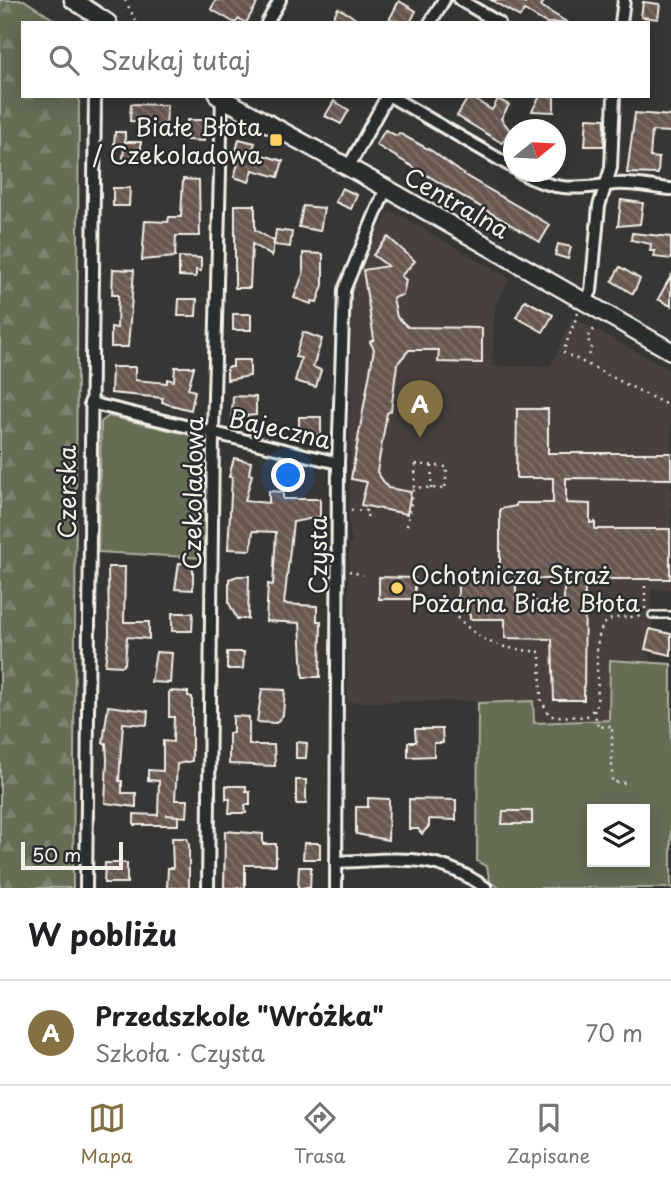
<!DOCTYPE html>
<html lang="pl">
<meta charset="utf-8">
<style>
body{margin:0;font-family:"Playpen Sans",sans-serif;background:#f2f2f2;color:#202124}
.controls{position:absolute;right:21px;bottom:21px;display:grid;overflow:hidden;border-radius:0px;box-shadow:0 4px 18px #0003}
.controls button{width:63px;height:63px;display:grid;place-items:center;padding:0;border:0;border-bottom:2px solid #e0e0e0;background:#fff;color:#202124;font:35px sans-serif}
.compass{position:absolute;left:503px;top:119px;width:63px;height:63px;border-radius:50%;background:#fff;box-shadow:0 4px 18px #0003;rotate:72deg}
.scale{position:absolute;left:21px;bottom:18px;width:102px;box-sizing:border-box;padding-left:7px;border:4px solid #f4f1e8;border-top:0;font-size:19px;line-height:24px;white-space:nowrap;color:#f4f1e8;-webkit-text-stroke:5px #2a2d2e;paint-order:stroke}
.you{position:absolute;left:289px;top:476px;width:24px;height:24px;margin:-18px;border:5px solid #fff;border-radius:50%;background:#1a73e8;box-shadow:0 0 0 10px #1a73e833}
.badge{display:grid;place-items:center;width:46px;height:46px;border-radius:50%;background:#847042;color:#fff;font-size:23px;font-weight:700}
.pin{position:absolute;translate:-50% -58px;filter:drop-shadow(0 2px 4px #0008)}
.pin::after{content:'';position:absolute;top:37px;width:24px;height:21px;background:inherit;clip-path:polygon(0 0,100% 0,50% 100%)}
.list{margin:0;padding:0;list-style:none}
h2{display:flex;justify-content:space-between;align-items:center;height:91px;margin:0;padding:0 28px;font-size:30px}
h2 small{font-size:23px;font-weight:400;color:#757577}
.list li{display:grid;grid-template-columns:46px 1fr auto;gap:21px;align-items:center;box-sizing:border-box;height:105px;padding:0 28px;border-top:2px solid #e0e0e0}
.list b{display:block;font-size:26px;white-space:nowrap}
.list p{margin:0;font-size:23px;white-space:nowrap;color:#757577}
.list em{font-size:23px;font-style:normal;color:#757577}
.icon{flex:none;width:38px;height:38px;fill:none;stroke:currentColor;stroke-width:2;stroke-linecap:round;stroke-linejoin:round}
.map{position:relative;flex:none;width:671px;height:888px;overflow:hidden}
.search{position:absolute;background:#fff;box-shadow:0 4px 18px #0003;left:21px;right:21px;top:21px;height:77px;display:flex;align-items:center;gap:18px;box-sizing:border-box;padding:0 24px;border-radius:0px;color:#757577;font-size:26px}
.sheet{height:196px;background:#fff}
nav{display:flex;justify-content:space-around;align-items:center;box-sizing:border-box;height:98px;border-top:2px solid #e0e0e0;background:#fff;font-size:19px;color:#757577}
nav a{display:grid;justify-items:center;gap:4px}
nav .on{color:#847042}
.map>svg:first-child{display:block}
</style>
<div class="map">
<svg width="671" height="888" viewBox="0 0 671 888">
<defs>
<pattern id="forest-firs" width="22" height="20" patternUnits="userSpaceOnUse" patternTransform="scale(1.75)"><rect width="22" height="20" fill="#656e54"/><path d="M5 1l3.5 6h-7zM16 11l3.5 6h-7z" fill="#7c836d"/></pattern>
<pattern id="building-back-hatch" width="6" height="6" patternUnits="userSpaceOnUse" patternTransform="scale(1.75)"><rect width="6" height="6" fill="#695951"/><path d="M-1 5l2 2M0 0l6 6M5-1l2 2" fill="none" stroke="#7f716a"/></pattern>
</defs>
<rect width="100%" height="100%" fill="#373635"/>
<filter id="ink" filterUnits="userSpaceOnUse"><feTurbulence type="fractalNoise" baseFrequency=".0143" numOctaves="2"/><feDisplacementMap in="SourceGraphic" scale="14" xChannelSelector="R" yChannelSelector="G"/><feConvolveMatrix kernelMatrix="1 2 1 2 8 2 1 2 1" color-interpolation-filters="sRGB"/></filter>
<g filter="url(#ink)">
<path fill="#46403d" d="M 392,211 L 510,279 L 495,306 L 492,366 L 551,366 L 572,317 L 671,370 L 671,589 L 651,589 L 652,624 L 645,649 L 653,664 L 611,660 L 610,720 L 533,723 L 532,701 L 347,702 L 349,544 L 352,541 L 349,527 L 352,290 L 387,213 Z"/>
<g fill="#656e54" stroke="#acb09e" stroke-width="2" fill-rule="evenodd">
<path d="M 109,416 L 199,437 L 206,446 L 204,558 L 98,552 L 101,422 Z"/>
<path d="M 610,660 L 671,664 L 671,888 L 500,888 L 490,882 L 487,867 L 477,861 L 478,703 L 533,701 L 534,723 L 609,720 ZM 592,809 L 645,809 L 645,862 L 592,862 Z"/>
</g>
<path fill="url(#forest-firs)" stroke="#acb09e" stroke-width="2" d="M 0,0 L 24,0 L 59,23 L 23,23 L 23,96 L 79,96 L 73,888 L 0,888 Z"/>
<g fill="url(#building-back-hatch)" stroke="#f4f1e8" stroke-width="2" fill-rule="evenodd">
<path d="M 216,0 L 259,0 L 246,23 L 239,19 L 235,23 L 211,9 Z"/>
<path d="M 491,0 L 518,0 L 525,4 L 528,0 L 545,0 L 541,6 L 568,23 L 546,23 L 524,10 L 520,17 Z"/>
<path d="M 399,1 L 416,11 L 410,23 L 389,20 Z"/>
<path d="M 643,2 L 660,4 L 658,19 L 641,17 Z"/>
<path d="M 338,8 L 349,14 L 361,23 L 330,23 Z"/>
<path d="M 469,96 L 492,110 L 498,99 L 509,105 L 501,119 L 510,130 L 502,143 L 457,116 Z"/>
<path d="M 540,96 L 554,96 L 554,112 L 532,111 Z"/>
<path d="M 334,101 L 349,110 L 341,124 L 325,116 Z"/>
<path d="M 131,104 L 167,105 L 166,129 L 148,129 L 148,122 L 130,121 Z"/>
<path d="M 635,113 L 671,116 L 671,132 L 652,131 L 650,157 L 659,158 L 658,174 L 627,173 Z"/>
<path d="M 587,118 L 605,119 L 604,146 L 585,146 Z"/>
<path d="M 187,120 L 205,120 L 204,141 L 187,140 Z"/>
<path d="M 385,130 L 397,136 L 399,133 L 432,151 L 466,176 L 550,225 L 540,242 L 376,145 Z"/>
<path d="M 115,132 L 125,132 L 125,142 L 141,142 L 141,159 L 123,159 L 124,147 L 114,146 Z"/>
<path d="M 239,139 L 255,143 L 252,152 L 283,161 L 278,177 L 253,170 L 249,182 L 234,177 L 240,157 L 235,155 Z"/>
<path d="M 183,179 L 199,180 L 200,236 L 176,236 L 175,257 L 142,260 L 145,221 L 168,222 L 169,217 L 181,217 Z"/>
<path d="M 113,188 L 130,188 L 129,206 L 113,206 Z"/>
<path d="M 342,188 L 357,195 L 351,209 L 335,202 Z"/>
<path d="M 621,200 L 643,203 L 640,224 L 618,226 Z"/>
<path d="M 235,205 L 255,205 L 255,230 L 274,241 L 272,256 L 252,244 L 250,288 L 235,288 Z"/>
<path d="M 303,206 L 324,208 L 320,231 L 299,227 Z"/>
<path d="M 276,230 L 292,232 L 290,247 L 274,245 Z"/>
<path d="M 632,233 L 671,237 L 671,259 L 654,257 L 655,251 L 650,251 L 651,244 L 631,240 Z"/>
<path d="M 388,237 L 415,261 L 401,276 L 406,280 L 403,295 L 393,298 L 397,317 L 408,327 L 482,328 L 482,363 L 438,362 L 439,350 L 409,350 L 397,364 L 391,411 L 387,413 L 377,472 L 388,488 L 411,492 L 407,514 L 361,505 L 367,482 L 351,479 L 374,349 L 370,342 L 374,339 L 363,270 L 388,266 L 373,255 Z"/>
<path d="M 558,244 L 571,247 L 568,259 L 555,255 Z"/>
<path d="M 303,253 L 323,254 L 323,285 L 317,302 L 312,301 L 311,304 L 294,298 L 303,274 Z"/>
<path d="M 179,257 L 201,258 L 201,271 L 196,270 L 196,277 L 179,276 Z"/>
<path d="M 620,267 L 640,279 L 633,294 L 612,281 Z"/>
<path d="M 113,269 L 134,270 L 128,347 L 111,347 L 111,327 L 117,328 L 118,295 L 112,295 Z"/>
<path d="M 671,276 L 671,306 L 658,299 Z"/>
<path d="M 179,299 L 197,299 L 196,316 L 178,316 Z"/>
<path d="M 525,300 L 553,315 L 543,332 L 516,317 Z"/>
<rect x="233" y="314" width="18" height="16"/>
<path d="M 303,332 L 322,339 L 313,367 L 321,370 L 316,387 L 295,381 L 301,358 L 295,357 Z"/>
<path d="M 233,360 L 250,360 L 250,376 L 227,380 L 227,367 L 233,367 Z"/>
<path d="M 112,367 L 135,367 L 135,380 L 167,383 L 167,379 L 174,381 L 175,367 L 194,367 L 188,389 L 195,391 L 191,410 L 167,404 L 162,402 L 163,398 L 111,393 Z"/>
<path d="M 233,396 L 256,397 L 256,415 L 232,417 Z"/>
<path d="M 517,409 L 548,409 L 548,453 L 671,453 L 671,479 L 566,478 L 566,503 L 590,504 L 590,523 L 595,522 L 595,529 L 670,529 L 670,579 L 585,579 L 584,700 L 554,700 L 552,639 L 505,638 L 505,619 L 470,619 L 470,615 L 458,605 L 458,585 L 471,571 L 500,572 L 500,509 L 516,506 L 516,503 L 553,503 L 553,478 L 516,478 ZM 516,579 L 564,579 L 564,602 L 516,601 Z"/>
<path d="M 299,417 L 321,417 L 321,435 L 299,436 Z"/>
<path d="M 234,458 L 251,462 L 249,474 L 252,475 L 245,501 L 269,503 L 269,491 L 283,492 L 283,499 L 320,499 L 320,517 L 293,522 L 284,604 L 317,606 L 317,621 L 321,621 L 320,677 L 303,677 L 300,623 L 266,621 L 268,584 L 273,585 L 276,532 L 253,531 L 251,550 L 228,549 L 232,477 L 229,477 Z"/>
<path d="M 179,563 L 193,564 L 193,590 L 175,589 Z"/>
<path d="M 108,567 L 125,567 L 124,622 L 149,622 L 149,639 L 127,637 L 125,663 L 122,666 L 105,665 L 109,635 Z"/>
<path d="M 238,576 L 249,576 L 248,619 L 237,619 L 229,603 L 229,579 Z"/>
<path d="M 379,577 L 415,578 L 415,599 L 379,599 Z"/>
<path d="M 172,613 L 193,613 L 192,631 L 172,631 Z"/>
<path d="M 650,629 L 671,634 L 671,655 L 645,649 Z"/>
<path d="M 156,652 L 172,653 L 170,683 L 151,682 Z"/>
<path d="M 227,652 L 244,652 L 243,669 L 227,669 Z"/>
<path d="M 262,689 L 285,690 L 283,715 L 276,723 L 257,722 Z"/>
<path d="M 169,691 L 188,692 L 188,696 L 192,697 L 192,761 L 177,764 L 175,800 L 188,800 L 187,817 L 166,815 L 178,816 L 178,825 L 134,825 L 134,814 L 158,815 L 159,781 L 148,780 L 148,770 L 163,771 L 163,741 L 173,742 L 174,717 L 169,717 Z"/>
<path d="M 108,706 L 148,711 L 147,725 L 123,723 L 119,781 L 122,781 L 122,793 L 136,793 L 136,807 L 105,803 L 107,760 L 106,743 L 103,743 Z"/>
<path d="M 233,716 L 249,717 L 249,745 L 274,745 L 275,766 L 229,764 L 229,733 L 233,733 Z"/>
<path d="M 415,729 L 442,729 L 443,743 L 434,743 L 434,756 L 408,757 L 408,742 L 416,742 Z"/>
<path d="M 296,742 L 307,743 L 306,758 L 296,758 Z"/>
<rect x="296" y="780" width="10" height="24"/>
<path d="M 226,786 L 246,786 L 246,792 L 250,792 L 250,805 L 245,805 L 246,813 L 229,813 L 230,799 L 226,799 Z"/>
<path d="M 368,798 L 389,799 L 388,840 L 356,834 L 356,807 L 368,807 Z"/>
<path d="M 409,799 L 456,800 L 456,820 L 429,819 L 429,826 L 422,834 L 418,829 L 409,829 Z"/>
<path d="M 503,811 L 532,811 L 532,824 L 502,824 Z"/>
<path d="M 225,831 L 263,834 L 263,844 L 276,844 L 276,865 L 245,865 L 245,888 L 224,888 Z"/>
<path d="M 172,838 L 187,838 L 189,845 L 189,888 L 167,888 L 168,868 L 173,868 Z"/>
<path d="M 304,843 L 320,843 L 320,859 L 303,859 Z"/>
<path d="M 105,863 L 127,863 L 127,883 L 104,883 Z"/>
<path d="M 299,867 L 311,867 L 310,888 L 298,888 Z"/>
</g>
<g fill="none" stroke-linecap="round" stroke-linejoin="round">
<defs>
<path id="lane" d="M 652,615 L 671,615"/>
<g id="street">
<path d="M 460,0 L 499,23"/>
<path d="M 267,23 L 280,0"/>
<path d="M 430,23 L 444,0"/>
<path d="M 621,23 L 624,0"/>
<path d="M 390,96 L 514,168"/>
<path d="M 348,168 L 387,96"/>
<path d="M 519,172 C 554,192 578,189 615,184 C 632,182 654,188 671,189"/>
<path d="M 585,303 L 591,291 L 599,206 L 611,168 L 614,96"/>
<path d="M 90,403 L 338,463"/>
<path d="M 336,862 C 397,860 434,851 486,888"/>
<path d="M 86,888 L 95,96"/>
<path d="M 208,888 L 213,434 L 222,96"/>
<path d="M 336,888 L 338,463 L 344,290 L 386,188"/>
</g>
<g id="secondary">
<path d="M 73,0 L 108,23"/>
<path d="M 218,96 L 386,188 L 671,351"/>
</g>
</defs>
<use href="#lane" stroke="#f4f1e8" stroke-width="10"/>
<use href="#street" stroke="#f4f1e8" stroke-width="16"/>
<use href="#secondary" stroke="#f4f1e8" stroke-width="21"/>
<g stroke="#f4f1e8" stroke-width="2.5" stroke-dasharray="2 5" stroke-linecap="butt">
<path d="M 125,0 L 137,23"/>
<path d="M 578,313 L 563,352 L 671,407"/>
<path d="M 589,355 L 592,349 L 587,337 L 597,326"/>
<path d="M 416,464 L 447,467 L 445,489 L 414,487 Z"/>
<path d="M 431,489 L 432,465"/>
<path d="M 351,510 L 368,511 L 367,518"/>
<path d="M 407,526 L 414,487"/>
<path d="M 349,571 L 363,575"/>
<path d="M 645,609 L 645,583"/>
<path d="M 431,612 L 450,611 C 485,644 492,647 540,652 L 541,700 L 550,716 L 586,717 L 596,707 C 602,685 588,633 609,620 C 618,615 632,619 642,615"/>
<path d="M 594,710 L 598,727 L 612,726 L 612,782 L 628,783"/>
</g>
<use href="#lane" stroke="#2a2d2e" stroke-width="5"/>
<use href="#street" stroke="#2a2d2e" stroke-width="10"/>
<use href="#secondary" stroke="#2a2d2e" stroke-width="16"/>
</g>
</g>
<g fill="#ffd166" stroke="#2a2d2e" stroke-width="2.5">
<rect x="269" y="133" width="14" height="14" rx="3.5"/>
<circle cx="397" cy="588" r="7"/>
</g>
<g text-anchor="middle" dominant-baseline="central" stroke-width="5" stroke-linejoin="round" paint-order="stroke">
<g font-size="24" fill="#f4f1e8" stroke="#2a2d2e" text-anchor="end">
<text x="262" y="126">Białe Błota<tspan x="262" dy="28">/ Czekoladowa</tspan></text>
<text x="411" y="574" text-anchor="start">Ochotnicza Straż<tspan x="411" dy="28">Pożarna Białe Błota</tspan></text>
</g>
<g font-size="24" fill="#f4f1e8" stroke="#2a2d2e">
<text transform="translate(457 202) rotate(30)">Centralna</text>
<text transform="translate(280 428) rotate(13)">Bajeczna</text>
<text transform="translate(66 492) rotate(-90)">Czerska</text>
<text transform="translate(192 493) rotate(-89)">Czekoladowa</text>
<text transform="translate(317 555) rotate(-90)">Czysta</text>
</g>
</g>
</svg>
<div class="controls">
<button><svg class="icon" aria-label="layers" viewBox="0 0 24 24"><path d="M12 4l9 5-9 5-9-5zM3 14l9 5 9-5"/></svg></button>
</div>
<svg class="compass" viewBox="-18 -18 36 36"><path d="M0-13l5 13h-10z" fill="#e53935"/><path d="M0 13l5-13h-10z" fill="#757577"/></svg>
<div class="scale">50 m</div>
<div class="you"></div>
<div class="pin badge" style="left:420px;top:438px">A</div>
<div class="search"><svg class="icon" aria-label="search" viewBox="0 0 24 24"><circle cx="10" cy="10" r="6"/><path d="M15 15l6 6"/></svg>Szukaj tutaj</div>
</div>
<section class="sheet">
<h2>W pobliżu<small></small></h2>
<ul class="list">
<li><span class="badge">A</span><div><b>Przedszkole &quot;Wróżka&quot;</b><p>Szkoła · Czysta</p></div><em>70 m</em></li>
</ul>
</section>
<nav>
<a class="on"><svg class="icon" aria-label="map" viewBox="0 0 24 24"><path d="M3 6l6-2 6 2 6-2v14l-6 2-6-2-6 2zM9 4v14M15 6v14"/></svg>Mapa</a>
<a><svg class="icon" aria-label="directions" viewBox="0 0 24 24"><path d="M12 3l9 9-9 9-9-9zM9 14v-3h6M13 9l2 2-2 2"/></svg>Trasa</a>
<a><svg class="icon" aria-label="saved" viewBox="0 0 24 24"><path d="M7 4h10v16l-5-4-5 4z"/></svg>Zapisane</a>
</nav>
